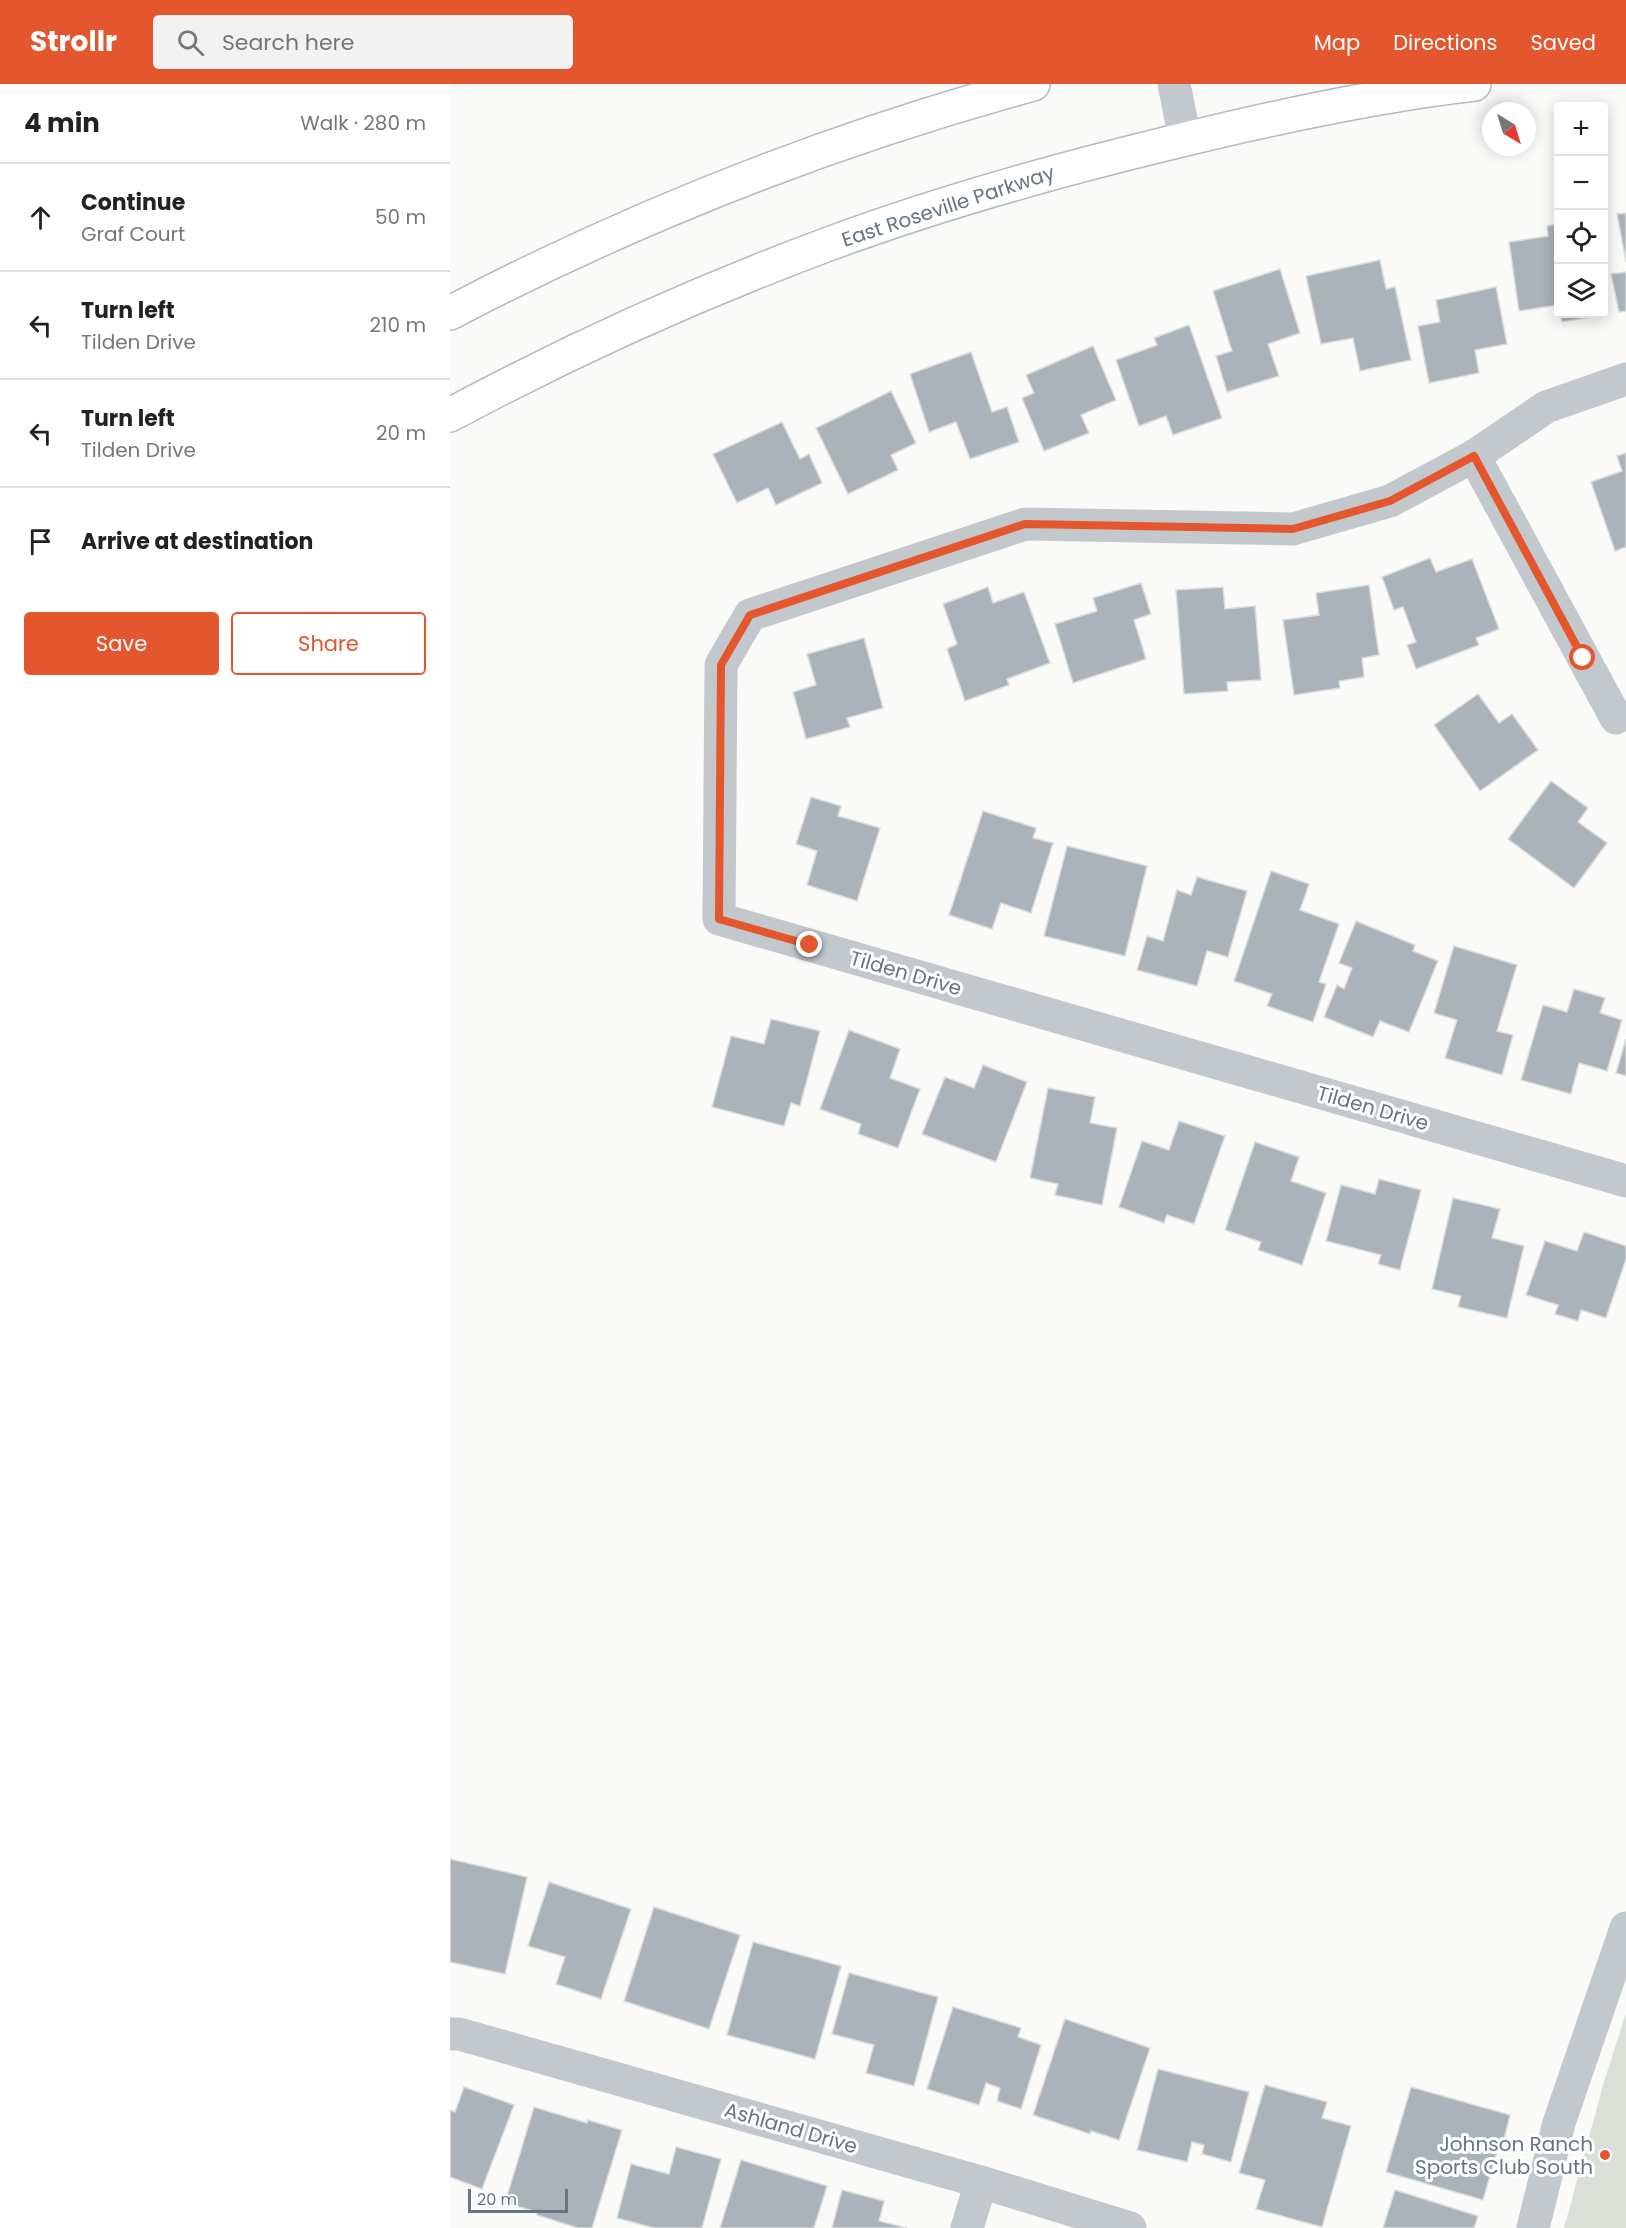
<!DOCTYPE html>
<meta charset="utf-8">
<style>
body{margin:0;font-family:Poppins,sans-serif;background:#f2f2f2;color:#222}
.controls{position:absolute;right:18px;top:18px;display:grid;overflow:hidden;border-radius:6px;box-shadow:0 3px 15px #0003}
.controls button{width:54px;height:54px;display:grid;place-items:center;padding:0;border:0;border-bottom:2px solid #e0e0e0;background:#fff;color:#222;font:30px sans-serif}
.compass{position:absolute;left:1032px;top:18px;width:54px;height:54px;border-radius:50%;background:#fff;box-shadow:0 3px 15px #0003;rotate:142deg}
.scale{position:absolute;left:18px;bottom:15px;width:100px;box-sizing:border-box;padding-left:6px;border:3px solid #657683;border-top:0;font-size:16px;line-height:21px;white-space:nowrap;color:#657683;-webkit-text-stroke:4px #fff;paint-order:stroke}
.stop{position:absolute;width:18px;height:18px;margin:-14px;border:4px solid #e4572e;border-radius:50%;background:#fff}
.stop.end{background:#e4572e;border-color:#fff;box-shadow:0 2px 6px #0008}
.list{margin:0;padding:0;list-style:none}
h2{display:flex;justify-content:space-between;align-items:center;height:78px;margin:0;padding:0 24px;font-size:26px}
h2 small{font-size:20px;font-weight:400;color:#767676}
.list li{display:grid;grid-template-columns:39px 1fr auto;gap:18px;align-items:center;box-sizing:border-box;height:108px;padding:0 24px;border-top:2px solid #e0e0e0}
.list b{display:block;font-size:22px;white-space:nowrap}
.list p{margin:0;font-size:20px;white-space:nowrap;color:#767676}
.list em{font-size:20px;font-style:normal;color:#767676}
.actions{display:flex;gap:12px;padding:18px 24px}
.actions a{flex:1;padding:14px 0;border:2px solid #e4572e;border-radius:6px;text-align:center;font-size:21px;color:#e4572e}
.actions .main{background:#e4572e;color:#fff}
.icon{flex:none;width:33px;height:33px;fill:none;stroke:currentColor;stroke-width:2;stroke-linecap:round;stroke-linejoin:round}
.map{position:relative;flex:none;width:1176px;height:2144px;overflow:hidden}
header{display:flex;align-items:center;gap:36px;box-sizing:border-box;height:84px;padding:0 30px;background:#e4572e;color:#fff}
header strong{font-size:28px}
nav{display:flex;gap:33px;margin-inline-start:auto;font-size:21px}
.search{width:420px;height:54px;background:#f2f2f2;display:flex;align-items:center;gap:15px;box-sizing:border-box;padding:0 21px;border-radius:6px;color:#767676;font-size:22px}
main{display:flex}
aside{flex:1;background:#fff}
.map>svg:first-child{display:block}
</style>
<header>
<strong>Strollr</strong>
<div class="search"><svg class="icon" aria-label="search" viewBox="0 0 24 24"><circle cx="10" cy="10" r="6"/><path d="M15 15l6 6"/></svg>Search here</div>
<nav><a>Map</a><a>Directions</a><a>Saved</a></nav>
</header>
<main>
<aside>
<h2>4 min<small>Walk · 280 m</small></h2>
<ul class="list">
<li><svg class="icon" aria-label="ahead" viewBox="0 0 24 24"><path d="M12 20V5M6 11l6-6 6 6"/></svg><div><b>Continue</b><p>Graf Court</p></div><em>50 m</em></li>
<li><svg class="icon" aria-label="left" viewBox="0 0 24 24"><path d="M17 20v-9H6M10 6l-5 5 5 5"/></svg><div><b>Turn left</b><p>Tilden Drive</p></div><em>210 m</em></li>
<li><svg class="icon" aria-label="left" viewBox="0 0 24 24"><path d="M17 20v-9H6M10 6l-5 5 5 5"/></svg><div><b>Turn left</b><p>Tilden Drive</p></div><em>20 m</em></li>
<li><svg class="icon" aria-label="arrive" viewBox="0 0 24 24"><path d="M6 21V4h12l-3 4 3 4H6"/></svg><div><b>Arrive at destination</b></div></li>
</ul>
<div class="actions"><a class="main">Save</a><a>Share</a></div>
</aside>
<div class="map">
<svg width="1176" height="2144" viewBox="0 0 1176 2144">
<rect width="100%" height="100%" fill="#fafaf8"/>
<path fill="#dadfd7" d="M 1176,1929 L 1176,2144 L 1114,2144 L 1154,1998 Z"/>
<g fill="#aab3b9" stroke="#dcdcda" stroke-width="1.5">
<path d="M 1176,129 L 1176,178 L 1167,130 Z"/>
<path d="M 1108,140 L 1108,221 L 1069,227 L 1059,158 L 1098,152 L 1097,142 Z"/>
<path d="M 930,176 L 936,205 L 945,203 L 961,276 L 910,287 L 903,254 L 871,260 L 856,192 Z"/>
<path d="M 830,185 L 850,249 L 818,260 L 829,292 L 777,308 L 766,272 L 782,267 L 763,207 Z"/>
<path d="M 1176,188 L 1176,227 L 1169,228 L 1161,190 Z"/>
<path d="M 1046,203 L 1057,260 L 1025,266 L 1029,289 L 979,299 L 968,242 L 990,238 L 986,216 Z"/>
<path d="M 1154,224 L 1155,231 L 1112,238 L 1110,230 L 1154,230 Z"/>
<path d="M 739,241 L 772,334 L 723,351 L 716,332 L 689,342 L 666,276 L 707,261 L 704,254 Z"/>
<path d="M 643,262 L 666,316 L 631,331 L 639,349 L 594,367 L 572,314 L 584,309 L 576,291 Z"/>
<path d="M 521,268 L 542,328 L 557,323 L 569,358 L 520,375 L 506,338 L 479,348 L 460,290 Z"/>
<path d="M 441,307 L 466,359 L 441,371 L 448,386 L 398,410 L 366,344 Z"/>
<path d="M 332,338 L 350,375 L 359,370 L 372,399 L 326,421 L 318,404 L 287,419 L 263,370 Z"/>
<path d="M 1176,369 L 1176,463 L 1165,467 L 1141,398 L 1172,387 L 1167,372 Z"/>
<path d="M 980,474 L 986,488 L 1022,475 L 1049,545 L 1026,554 L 1029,561 L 966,585 L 957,561 L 966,558 L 953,523 L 944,526 L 932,493 Z"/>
<path d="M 691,499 L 701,530 L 684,536 L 696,575 L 623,599 L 605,540 L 647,527 L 643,514 Z"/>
<path d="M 919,501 L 929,571 L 912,574 L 914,593 L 889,597 L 890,604 L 844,611 L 833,536 L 869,531 L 866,509 Z"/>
<path d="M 538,503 L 543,519 L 574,508 L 600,579 L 557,595 L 559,601 L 515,617 L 497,565 L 507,560 L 493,520 Z"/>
<path d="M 773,503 L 775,525 L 805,522 L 811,596 L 777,598 L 778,607 L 734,610 L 726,506 Z"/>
<path d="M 414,554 L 433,624 L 397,634 L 400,643 L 356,655 L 343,608 L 366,601 L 357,570 Z"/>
<path d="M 1028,610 L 1049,639 L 1062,630 L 1088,666 L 1030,707 L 984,641 Z"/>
<path d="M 1101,697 L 1138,724 L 1128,738 L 1157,759 L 1124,804 L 1058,755 Z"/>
<path d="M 361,713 L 391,722 L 388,732 L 430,744 L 407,817 L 357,801 L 367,767 L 346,760 Z"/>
<path d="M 533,727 L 586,744 L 583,754 L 603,759 L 581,829 L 551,819 L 542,845 L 499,831 Z"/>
<path d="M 617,762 L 697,782 L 675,872 L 594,852 Z"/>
<path d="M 821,787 L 859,800 L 850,826 L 889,840 L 869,898 L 876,900 L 863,938 L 817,922 L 822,910 L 784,897 Z"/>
<path d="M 747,793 L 797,807 L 778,873 L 757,867 L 747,902 L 687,886 L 697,852 L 713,857 L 727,806 L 741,811 Z"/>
<path d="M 906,837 L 965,861 L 963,867 L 988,877 L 959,948 L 930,937 L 923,953 L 874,933 L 887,901 L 894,905 L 902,884 L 889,879 Z"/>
<path d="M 1004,862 L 1067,881 L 1047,947 L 1063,951 L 1052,991 L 995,974 L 1007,936 L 984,929 Z"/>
<path d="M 1124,905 L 1155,914 L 1150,929 L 1172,936 L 1157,987 L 1129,979 L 1121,1010 L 1071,996 L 1093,921 L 1117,928 Z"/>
<path d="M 321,935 L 370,947 L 350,1022 L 341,1019 L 334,1042 L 262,1023 L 281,952 L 314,960 Z"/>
<path d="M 399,946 L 450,965 L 440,994 L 470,1005 L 448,1064 L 408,1050 L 411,1040 L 370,1025 Z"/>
<path d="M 1176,955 L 1176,992 L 1166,989 Z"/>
<path d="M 533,981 L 577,998 L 546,1078 L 472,1050 L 495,993 L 524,1004 Z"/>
<path d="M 598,1004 L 645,1013 L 640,1039 L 667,1044 L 652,1121 L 605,1111 L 608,1100 L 580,1094 Z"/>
<path d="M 729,1037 L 775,1052 L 744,1140 L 717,1131 L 714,1139 L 669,1123 L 692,1057 L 719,1066 Z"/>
<path d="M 805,1058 L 849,1073 L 841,1097 L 876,1109 L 852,1181 L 808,1166 L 811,1158 L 775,1146 Z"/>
<path d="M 929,1095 L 971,1106 L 950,1186 L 928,1180 L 931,1171 L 876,1157 L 891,1101 L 925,1110 Z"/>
<path d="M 1003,1114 L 1050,1125 L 1042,1154 L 1074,1162 L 1057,1234 L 1008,1223 L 1011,1212 L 982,1205 Z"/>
<path d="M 1134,1148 L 1176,1162 L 1176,1175 L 1156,1234 L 1131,1226 L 1128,1237 L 1105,1230 L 1108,1221 L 1076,1211 L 1095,1157 L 1127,1167 Z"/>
<path d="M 0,1775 L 77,1793 L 55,1890 L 0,1878 Z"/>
<path d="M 99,1798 L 181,1825 L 151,1915 L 106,1900 L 115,1873 L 78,1862 Z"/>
<path d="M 204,1823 L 290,1851 L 259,1945 L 174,1917 Z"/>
<path d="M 303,1858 L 391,1882 L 365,1975 L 277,1951 Z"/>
<path d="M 399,1889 L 488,1913 L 464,2002 L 416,1989 L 424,1961 L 382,1950 Z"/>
<path d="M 503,1923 L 571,1944 L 568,1953 L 591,1961 L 571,2025 L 547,2017 L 550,2004 L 536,1999 L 529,2021 L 477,2005 Z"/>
<path d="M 615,1935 L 700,1964 L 669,2056 L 641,2047 L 640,2050 L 583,2031 Z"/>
<path d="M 708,1985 L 799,2008 L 781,2078 L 752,2070 L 754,2061 L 742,2058 L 737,2078 L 687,2066 Z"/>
<path d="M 815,2001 L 877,2018 L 872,2034 L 901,2042 L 872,2143 L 806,2125 L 815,2096 L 789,2089 Z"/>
<path d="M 14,2003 L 64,2021 L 32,2105 L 0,2093 L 0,2026 L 5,2028 Z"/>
<path d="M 961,2003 L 1060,2031 L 1054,2055 L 1051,2054 L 1033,2116 L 936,2088 Z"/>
<path d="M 84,2023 L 137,2039 L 138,2036 L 172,2046 L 142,2144 L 128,2144 L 87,2131 L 87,2128 L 55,2119 Z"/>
<path d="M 226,2063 L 271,2075 L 252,2144 L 204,2144 L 167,2134 L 181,2080 L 219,2090 Z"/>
<path d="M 291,2076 L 377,2102 L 364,2144 L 270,2144 Z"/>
<path d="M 392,2106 L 434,2117 L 429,2137 L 457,2144 L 382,2144 Z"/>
<path d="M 945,2106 L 1028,2132 L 1024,2144 L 933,2144 Z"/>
</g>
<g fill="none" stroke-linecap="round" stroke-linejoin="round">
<defs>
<g id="secondary">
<path d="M 0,229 C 185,132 382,55 583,0"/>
<path d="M 0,331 C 121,266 247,209 376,161 C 486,120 600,88 715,60 C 816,35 920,12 1024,0"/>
</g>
</defs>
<use href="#secondary" stroke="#b3babf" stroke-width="36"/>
<g stroke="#c3c8cc" stroke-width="33">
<path d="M 1176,295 L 1096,323 L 1024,372 L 940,417 L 843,445 L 575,440 L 300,531 L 271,581 L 269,835 L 1176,1097"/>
<path d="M 1024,372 L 1166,634"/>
<path d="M 0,1950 L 9,1950 L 531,2098 L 680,2144"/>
<path d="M 517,2144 L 531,2098"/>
<path d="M 1083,2144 L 1109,2039 L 1176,1844"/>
</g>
<path stroke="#c3c8cc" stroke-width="33" d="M 724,0 L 735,55"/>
<use href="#secondary" stroke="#fff" stroke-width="33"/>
</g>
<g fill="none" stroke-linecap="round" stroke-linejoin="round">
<path stroke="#e4572e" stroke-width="8" d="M 360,861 L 269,835 L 271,581 L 300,531 L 575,440 L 843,445 L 940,417 L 1024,372 L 1133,574"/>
</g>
<circle fill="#e4572e" stroke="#fff" stroke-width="2" cx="1155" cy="2071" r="6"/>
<g text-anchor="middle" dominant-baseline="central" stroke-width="6" stroke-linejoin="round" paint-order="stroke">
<g font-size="20" fill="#657683" stroke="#fff">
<text transform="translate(498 122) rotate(-18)">East Roseville Parkway</text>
<text transform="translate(456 889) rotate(16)">Tilden Drive</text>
<text transform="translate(923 1024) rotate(16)">Tilden Drive</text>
<text transform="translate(341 2044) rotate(16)">Ashland Drive</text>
</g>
<g font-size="20" fill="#657683" stroke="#fff" text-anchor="end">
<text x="1143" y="2060">Johnson Ranch<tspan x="1143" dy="23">Sports Club South</tspan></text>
</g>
</g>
</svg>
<div class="controls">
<button>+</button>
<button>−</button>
<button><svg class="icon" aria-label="locate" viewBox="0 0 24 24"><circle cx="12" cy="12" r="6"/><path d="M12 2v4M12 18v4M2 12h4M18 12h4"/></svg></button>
<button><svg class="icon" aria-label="layers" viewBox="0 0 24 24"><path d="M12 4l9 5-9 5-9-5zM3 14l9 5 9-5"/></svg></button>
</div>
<svg class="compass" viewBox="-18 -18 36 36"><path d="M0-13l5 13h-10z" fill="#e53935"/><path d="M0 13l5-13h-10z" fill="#767676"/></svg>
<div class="scale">20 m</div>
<div class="stop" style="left:1133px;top:574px"></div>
<div class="stop end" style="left:360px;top:861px"></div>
</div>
</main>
